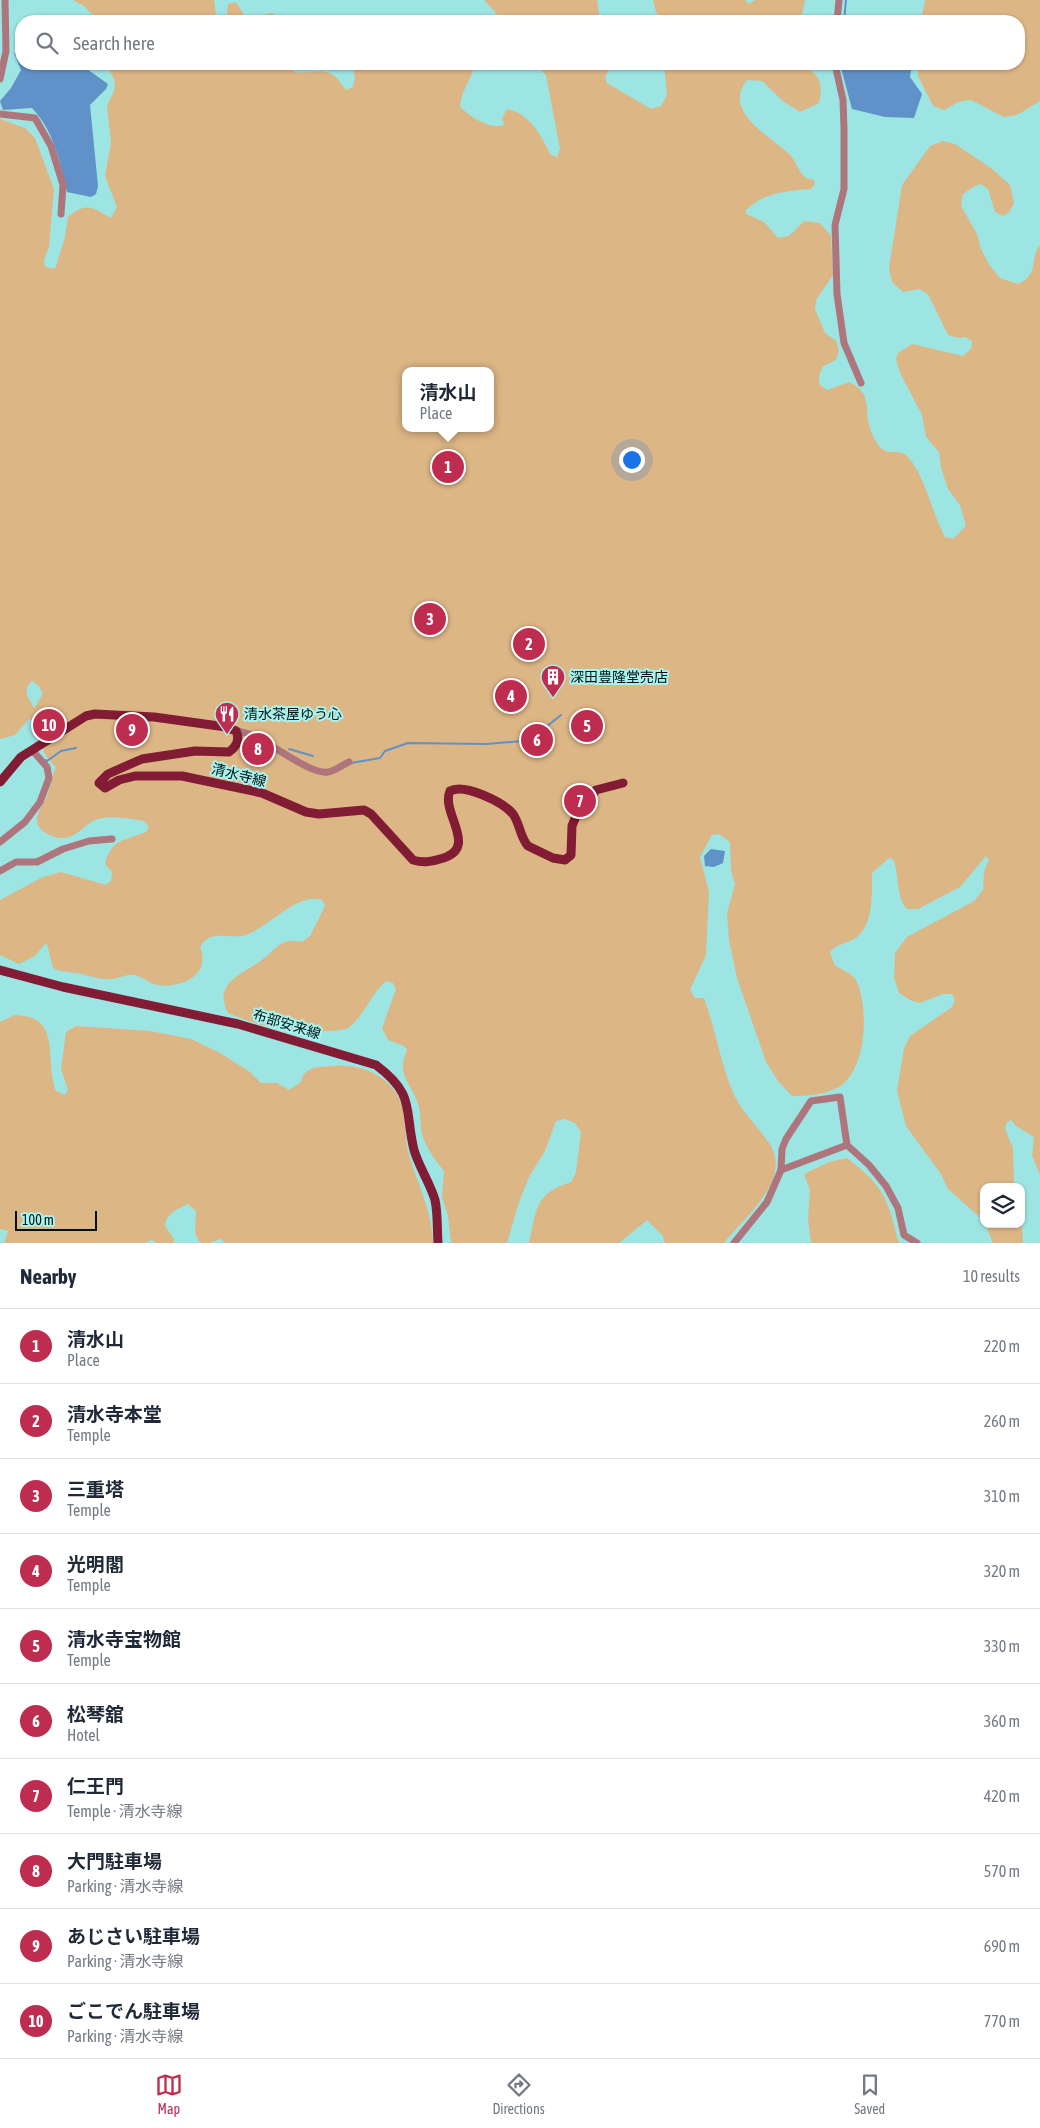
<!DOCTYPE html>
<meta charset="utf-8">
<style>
body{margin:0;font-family:"Asap Condensed","Noto Sans JP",sans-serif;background:#f2f2f3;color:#1f2937}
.controls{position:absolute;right:15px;bottom:15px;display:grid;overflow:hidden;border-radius:10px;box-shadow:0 1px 4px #0004}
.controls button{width:45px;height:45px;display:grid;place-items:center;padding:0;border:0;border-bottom:1px solid #e0e1e3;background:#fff;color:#1f2937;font:25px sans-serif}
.scale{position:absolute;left:15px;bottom:12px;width:82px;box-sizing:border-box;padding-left:5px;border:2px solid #011;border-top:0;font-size:14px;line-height:18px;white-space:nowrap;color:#011;-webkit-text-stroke:4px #a9f3ef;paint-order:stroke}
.you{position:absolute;left:631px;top:459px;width:18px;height:18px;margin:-12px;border:4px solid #fff;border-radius:50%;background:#1a73e8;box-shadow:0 0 0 8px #1a73e833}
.badge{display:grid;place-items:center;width:32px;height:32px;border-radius:50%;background:#be2d50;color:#fff;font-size:16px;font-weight:700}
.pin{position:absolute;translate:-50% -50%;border:2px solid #fff;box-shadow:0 1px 5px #0006}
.popup{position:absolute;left:402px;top:367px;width:92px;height:65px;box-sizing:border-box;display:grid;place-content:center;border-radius:10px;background:#fff;filter:drop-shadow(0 1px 4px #0005);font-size:16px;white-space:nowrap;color:#747a83}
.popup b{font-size:19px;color:#1f2937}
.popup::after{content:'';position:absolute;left:50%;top:100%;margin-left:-10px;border:10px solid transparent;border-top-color:#fff}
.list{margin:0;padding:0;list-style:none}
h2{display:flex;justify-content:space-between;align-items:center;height:65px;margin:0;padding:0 20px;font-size:21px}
h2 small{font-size:16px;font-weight:400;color:#747a83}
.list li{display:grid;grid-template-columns:32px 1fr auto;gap:15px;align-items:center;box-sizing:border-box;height:75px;padding:0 20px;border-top:1px solid #e0e1e3}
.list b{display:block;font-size:19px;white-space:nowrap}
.list p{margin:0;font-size:16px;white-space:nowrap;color:#747a83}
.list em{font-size:16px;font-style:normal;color:#747a83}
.icon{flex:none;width:28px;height:28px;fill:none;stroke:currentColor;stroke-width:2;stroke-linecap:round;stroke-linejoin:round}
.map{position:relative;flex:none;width:1040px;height:1243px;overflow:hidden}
.search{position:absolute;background:#fff;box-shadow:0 1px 4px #0004;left:15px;right:15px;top:15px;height:55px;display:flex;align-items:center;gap:12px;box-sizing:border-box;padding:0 18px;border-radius:20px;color:#747a83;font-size:19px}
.sheet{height:815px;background:#fff}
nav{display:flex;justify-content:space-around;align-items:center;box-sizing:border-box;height:70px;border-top:1px solid #e0e1e3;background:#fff;font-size:14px;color:#747a83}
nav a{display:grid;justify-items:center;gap:2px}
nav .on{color:#be2d50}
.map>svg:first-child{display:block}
</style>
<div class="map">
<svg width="1040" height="1243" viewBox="0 0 1040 1243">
<rect width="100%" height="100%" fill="#9ce5e2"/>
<g fill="#ddb686" fill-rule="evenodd">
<path d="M 73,0 L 214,0 L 217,21 L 99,21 L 84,6 Z"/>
<path d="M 484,0 L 597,0 L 600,21 L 503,21 Z"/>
<path d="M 653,0 L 745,0 L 749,4 L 755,0 L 805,0 L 802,15 L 795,21 L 663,21 L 656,12 Z"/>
<path d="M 925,0 L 1040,0 L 1040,101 L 1017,115 L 1004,117 L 971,100 L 958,102 L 944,110 L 933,106 L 918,76 L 918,64 L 1019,64 L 1019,21 L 921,21 Z"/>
<path d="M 236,2 L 246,18 L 272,13 L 286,21 L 226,21 L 228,4 Z"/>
<path d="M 400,16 L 413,16 L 431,21 L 387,21 Z"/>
<path d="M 106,64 L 291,64 L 293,71 C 307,76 322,65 336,77 C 340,81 342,86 346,90 L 353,87 L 355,78 L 352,64 L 475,64 C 471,80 461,91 460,107 C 471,117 489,130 504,125 L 502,118 L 507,109 C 531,114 541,136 551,155 L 557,157 L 560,149 L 546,75 L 534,64 L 612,64 L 605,77 L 607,83 L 651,109 L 661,106 L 667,95 L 664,64 L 797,64 C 819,72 824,81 819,103 L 800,112 L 784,102 L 762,81 L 747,80 C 722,112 769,135 789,154 C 800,164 797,178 814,180 L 815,184 L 811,189 C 788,191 764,192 746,210 L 746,214 L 764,222 L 778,238 L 789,236 L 804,221 L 820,223 L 831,236 L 833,275 L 816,300 L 815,309 L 825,333 L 836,341 L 839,350 L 836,360 L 823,366 L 819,376 L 819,384 L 827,390 L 849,382 C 874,393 863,411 871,431 C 884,465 896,444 908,457 C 925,476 932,513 945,537 L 953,539 L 966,526 L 960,505 L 948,489 L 941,468 L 939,452 L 926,437 L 922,415 L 900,373 L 896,359 L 898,353 L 912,344 L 963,356 L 971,349 L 972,341 L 965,337 L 958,338 L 948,335 L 928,294 L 919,289 L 903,292 L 892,282 L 889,268 L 902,185 L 930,146 L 943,141 L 955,144 L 991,168 L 1010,185 L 1014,203 L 1009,212 L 1003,216 L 995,212 L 988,189 L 981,184 L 973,187 L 963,194 L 961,206 L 977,234 L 981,249 L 990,266 L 1000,278 L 1018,284 C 1040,274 1029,259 1040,245 L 1040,1174 L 1032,1156 L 1034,1137 L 1016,1126 L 1011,1120 L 1007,1122 L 1005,1129 L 1013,1148 L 1014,1187 L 984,1187 L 984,1221 L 948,1189 L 941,1174 L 906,1126 L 897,1091 L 904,1048 L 910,1036 L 952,1007 L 955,1000 L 952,994 L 943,994 L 920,1003 L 910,1000 L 899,993 L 894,978 L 895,953 L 907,937 L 974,901 L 983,890 L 984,871 L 989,860 L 986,856 L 960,887 L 918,909 L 907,909 C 895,895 900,876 893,859 L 889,858 L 872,873 C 872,893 874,927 854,939 C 847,943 835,945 830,952 C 832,956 833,963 836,966 C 843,971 853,973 857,982 C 869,1009 867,1072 837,1088 C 823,1095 807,1096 792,1096 L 778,1081 L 766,1062 L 737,978 L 729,940 L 727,913 L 735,884 L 731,871 L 730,842 L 719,834 L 712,835 L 700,857 L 709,892 L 706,955 L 690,990 L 695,998 L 704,998 C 715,1028 720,1060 732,1090 C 740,1111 757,1125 769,1143 C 794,1179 743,1218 724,1243 L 664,1243 L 663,1236 L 647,1220 L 619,1243 L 529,1243 C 537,1209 534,1194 571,1182 L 576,1172 L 581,1132 L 575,1123 L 564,1119 L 556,1121 L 545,1151 L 529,1177 L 519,1202 L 507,1243 L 451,1243 L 448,1216 L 442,1196 L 444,1171 C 435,1160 426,1148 422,1134 C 420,1126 421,1116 419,1107 C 413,1084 395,1076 407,1050 L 404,1046 L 388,1040 L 382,1028 L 396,989 L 393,983 L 386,981 C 370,995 365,1015 348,1028 C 343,1031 335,1030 329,1031 C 292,1033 262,1028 228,1013 C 212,983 243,974 262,960 C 278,948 279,938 302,942 L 310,936 L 325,906 L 322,900 C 297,892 268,928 246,935 C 229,940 211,928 200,947 C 212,975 181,989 157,985 C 149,983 143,977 135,975 C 128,974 120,978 113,979 C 98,981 88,974 75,973 C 64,971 63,973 53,968 L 47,944 L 44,945 L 35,956 L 19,964 L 0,955 L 0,900 L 43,877 L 61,872 L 106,885 L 111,881 L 112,872 L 105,864 C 112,838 124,841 146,832 L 149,827 L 144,821 C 131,819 111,815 98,819 C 85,823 79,836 65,838 C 52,839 32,829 38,814 C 40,807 46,801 48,793 C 51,785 52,776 56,767 C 48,759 41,753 43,740 L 30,718 L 15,735 L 0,739 L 0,119 L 25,128 L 35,138 L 54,189 L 49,247 L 44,260 L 45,267 L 55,269 L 65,237 L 68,217 C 86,202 92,207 111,218 L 117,207 L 105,176 L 111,142 L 107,106 L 114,91 L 115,81 ZM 406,371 L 490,371 L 490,428 L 406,428 ZM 32,681 L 39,686 L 43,694 L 34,708 C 29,698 21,691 32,681 Z"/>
<path d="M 15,1015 C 63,1016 44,1059 56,1091 L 65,1095 L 68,1090 L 61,1069 L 66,1032 L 76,1026 L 150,1031 L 191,1039 L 220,1053 L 250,1072 L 261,1083 L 277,1083 L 289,1090 L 301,1082 C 304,1067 317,1067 331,1066 C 363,1062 398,1079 404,1113 C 406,1127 405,1142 409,1155 C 418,1185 432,1211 433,1243 L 226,1243 L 220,1239 L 210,1243 L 200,1243 L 195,1233 L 196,1211 L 188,1204 C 178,1209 166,1213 165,1226 L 174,1239 L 174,1243 L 155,1243 L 152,1239 L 146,1243 L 4,1243 L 8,1231 L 0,1229 L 0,1022 Z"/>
<path d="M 847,1158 C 882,1185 888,1197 898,1241 L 902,1243 L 811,1243 L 808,1219 L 810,1190 L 804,1174 L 829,1162 Z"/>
<path d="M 1021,1212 L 1023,1243 L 993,1243 L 985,1224 L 1021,1224 Z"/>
</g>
<g fill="#6091c8">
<path d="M 21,52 L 21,64 L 80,64 L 108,84 L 106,89 L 90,105 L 98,186 L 96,194 L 91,197 L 67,192 C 60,162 54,131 32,108 L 3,110 L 0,101 L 11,88 L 21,70 L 14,53 Z"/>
<path d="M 840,64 L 912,64 L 910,77 L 922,94 L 914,118 L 885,117 L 852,109 Z"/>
<path d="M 711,849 L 725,851 L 723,863 L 714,867 L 705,866 L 704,856 Z"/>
</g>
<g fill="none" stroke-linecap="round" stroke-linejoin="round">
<g stroke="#6091c8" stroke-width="2">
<path d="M 844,21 L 846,0"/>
<path d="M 541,731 L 561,715"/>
<path d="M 289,749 L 313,756"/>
<path d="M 45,760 L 47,761 L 61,751 L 76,748"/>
<path d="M 351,763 L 380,758 L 385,751 L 408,743 L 486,744 L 523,741"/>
</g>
<g stroke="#ae767c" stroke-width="7">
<path d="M 837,21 L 839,0"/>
<path d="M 835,64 L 843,100 L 844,129 L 844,189 L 835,225 L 837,294 L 844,343 L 861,383"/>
<path d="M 0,79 L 6,51 L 5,0"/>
<path d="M 0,114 L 35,118 L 51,146 L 63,185 L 61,214"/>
<path d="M 236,731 C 263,733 306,775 328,772 C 335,771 342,765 349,762"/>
<path d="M 0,842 L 25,822 L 40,802 L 49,778 L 47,767 L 32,750"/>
<path d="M 0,871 L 16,862 L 37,862 L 63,849 L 89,841 L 112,839"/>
<path d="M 781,1170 L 847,1145"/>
<path d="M 734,1243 L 767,1202 L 781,1170 L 782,1149 L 786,1139 L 811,1101 L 840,1097 L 847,1145 L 869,1165 L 886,1186 L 898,1208 L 904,1235 L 917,1243"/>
</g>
<g stroke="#811c34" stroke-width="9">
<path d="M 0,782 L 21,757 L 86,716 L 95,714 L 154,717 L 226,727 L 236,731 C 240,739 237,746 229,752 L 195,751 L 142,759 L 108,774 L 99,783 L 105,788 L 119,780 L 135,776 L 182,776 L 262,793 L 306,812 L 319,814 L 364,810 L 371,814 L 413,860 C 423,863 430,862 440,859 C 481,849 440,813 450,791 C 464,783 503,802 513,814 C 520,824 520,837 528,846 L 553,858 L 565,860 L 571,855 L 572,826 L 576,816 L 596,790 L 623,783"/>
<path d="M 0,970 L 63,987 L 238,1024 L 376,1065 C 416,1095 404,1109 414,1150 C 419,1167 430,1183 435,1200 C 438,1214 437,1229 438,1243"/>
</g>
</g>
<defs>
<symbol id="building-pin" viewBox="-11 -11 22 30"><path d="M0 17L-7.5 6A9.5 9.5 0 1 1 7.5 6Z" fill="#be2d50" stroke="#a9f3ef"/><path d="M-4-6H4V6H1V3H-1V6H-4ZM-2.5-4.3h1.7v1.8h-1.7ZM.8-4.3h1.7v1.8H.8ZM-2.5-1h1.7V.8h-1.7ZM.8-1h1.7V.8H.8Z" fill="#fff"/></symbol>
<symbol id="restaurant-pin" viewBox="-11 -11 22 30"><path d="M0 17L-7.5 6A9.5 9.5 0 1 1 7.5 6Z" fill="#be2d50" stroke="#a9f3ef"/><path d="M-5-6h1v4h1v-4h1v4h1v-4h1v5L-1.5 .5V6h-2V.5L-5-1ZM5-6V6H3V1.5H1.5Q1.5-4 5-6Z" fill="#fff"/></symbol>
</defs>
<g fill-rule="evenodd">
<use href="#building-pin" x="539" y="663" width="28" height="38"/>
<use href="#restaurant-pin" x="213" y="700" width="28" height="38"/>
</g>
<g text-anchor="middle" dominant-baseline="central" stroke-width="4" stroke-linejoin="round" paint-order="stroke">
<g font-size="14" fill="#011" stroke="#a9f3ef" text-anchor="start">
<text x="570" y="677">深田豊隆堂売店</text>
<text x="244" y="714">清水茶屋ゆう心</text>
</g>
<g font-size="14" fill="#011" stroke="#a9f3ef">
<text transform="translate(239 775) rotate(14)">清水寺線</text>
<text transform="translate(287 1024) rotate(17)">布部安来線</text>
</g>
</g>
</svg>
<div class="controls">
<button><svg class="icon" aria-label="layers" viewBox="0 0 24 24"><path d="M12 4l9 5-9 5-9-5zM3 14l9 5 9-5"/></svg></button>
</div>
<div class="scale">100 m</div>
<div class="you"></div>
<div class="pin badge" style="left:448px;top:467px">1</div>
<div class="popup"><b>清水山</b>Place</div>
<div class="pin badge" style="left:529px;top:644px">2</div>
<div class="pin badge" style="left:430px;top:619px">3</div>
<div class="pin badge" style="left:511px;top:696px">4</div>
<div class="pin badge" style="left:587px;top:726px">5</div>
<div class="pin badge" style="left:537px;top:740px">6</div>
<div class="pin badge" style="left:580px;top:801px">7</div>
<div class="pin badge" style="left:258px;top:749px">8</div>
<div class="pin badge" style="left:132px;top:730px">9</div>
<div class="pin badge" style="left:49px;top:725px">10</div>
<div class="search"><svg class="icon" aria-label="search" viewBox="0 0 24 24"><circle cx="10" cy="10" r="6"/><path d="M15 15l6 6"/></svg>Search here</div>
</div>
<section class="sheet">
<h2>Nearby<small>10 results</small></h2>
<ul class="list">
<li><span class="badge">1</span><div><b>清水山</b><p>Place</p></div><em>220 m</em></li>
<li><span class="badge">2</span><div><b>清水寺本堂</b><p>Temple</p></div><em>260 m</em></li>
<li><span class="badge">3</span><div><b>三重塔</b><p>Temple</p></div><em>310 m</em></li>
<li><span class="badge">4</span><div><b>光明閣</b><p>Temple</p></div><em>320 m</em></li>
<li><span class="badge">5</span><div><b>清水寺宝物館</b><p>Temple</p></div><em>330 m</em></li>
<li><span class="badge">6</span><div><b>松琴舘</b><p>Hotel</p></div><em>360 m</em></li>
<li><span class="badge">7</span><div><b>仁王門</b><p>Temple · 清水寺線</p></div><em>420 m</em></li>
<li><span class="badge">8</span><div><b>大門駐車場</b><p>Parking · 清水寺線</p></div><em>570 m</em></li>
<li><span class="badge">9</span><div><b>あじさい駐車場</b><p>Parking · 清水寺線</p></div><em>690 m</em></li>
<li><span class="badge">10</span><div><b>ごこでん駐車場</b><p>Parking · 清水寺線</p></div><em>770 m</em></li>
</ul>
</section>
<nav>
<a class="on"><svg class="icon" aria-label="map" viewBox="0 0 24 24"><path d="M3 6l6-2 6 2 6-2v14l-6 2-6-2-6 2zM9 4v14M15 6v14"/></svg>Map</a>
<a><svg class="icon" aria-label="directions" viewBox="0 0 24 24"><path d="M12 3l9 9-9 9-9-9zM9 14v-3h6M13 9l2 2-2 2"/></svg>Directions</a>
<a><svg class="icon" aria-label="saved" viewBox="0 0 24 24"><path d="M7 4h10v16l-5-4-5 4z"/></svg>Saved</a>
</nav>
